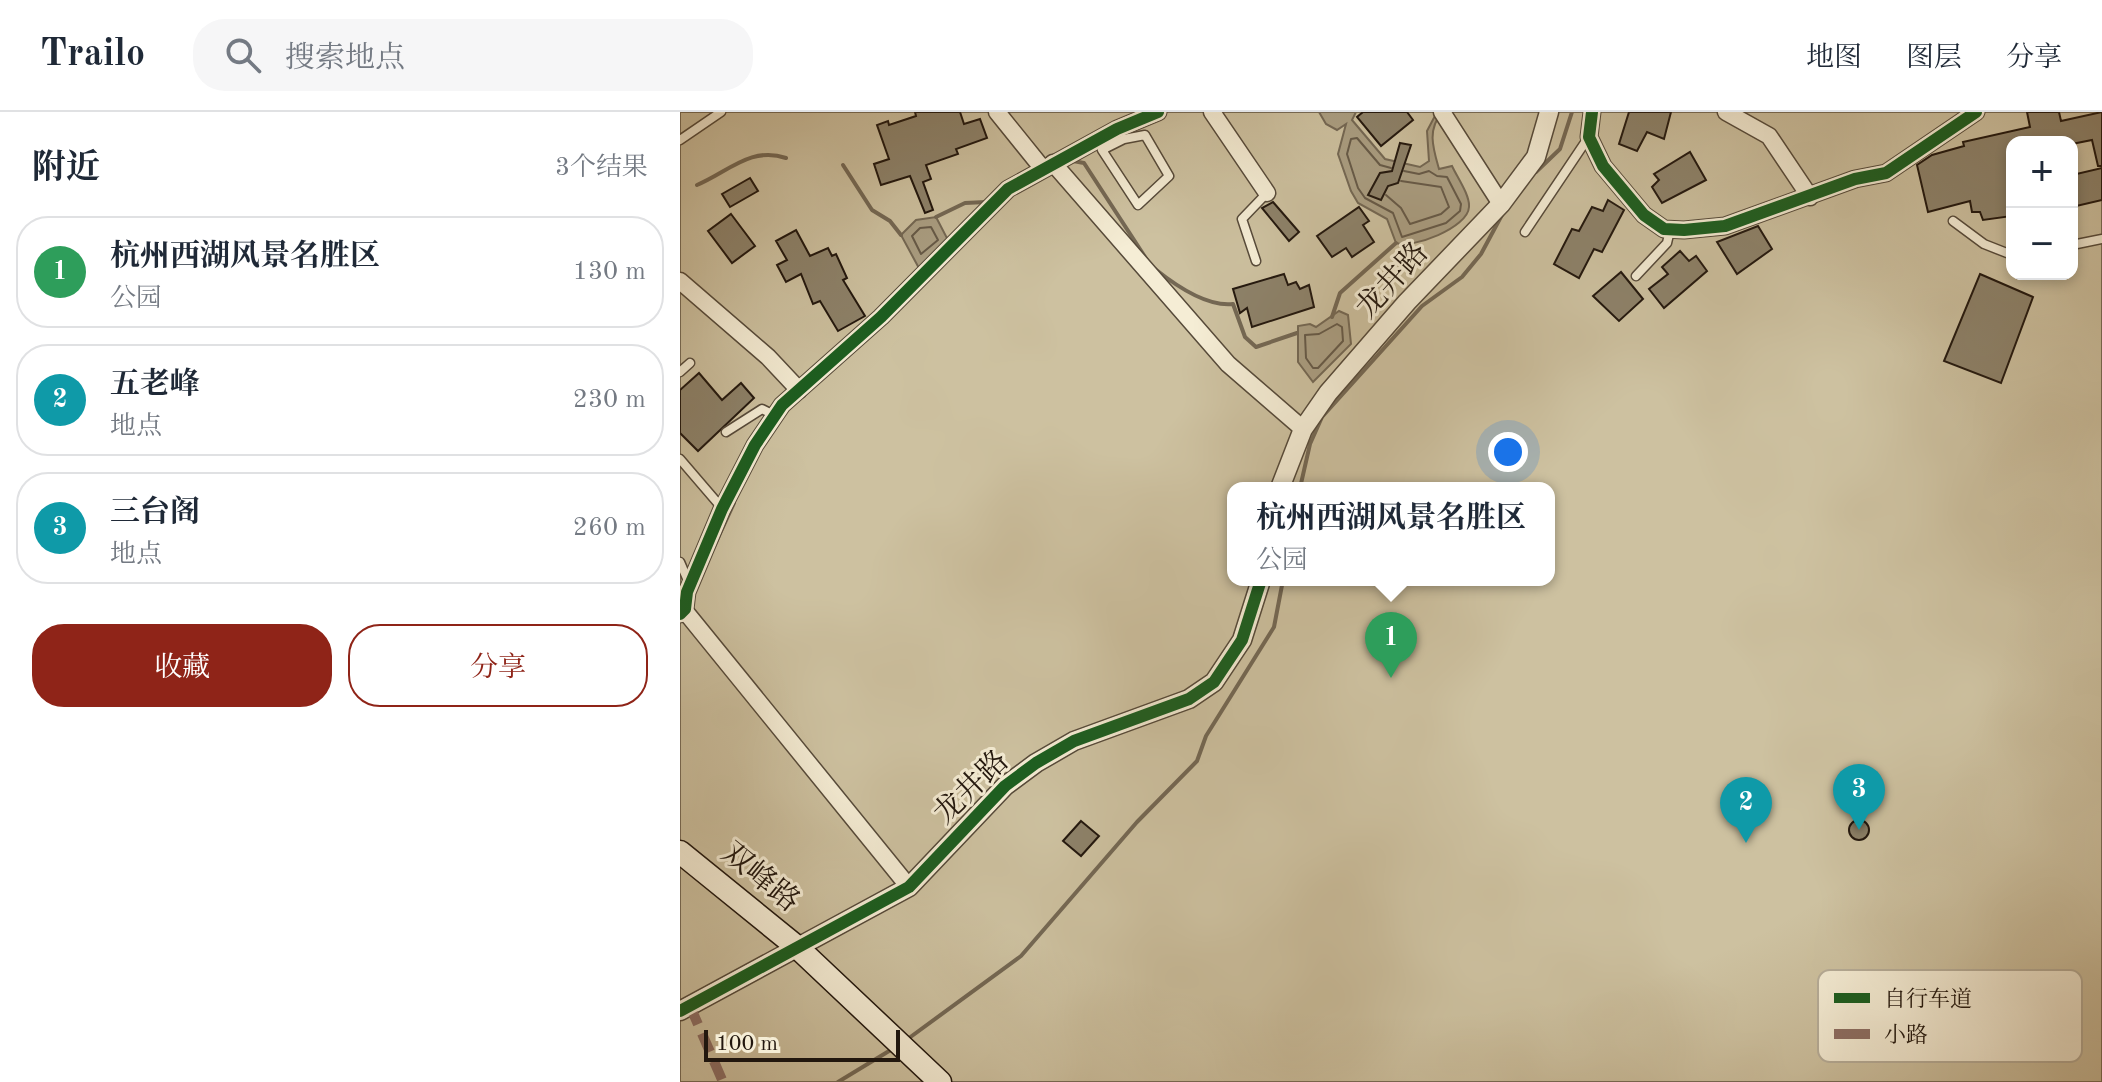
<!DOCTYPE html>
<html lang="zh">
<meta charset="utf-8">
<style>
body{margin:0;font-family:"Old Standard TT","Noto Serif SC",serif;background:#f6f6f7;color:#1f2937}
.controls{position:absolute;right:24px;top:24px;display:grid;overflow:hidden;border-radius:16px;box-shadow:0 4px 12px #0003}
.controls button{width:72px;height:72px;display:grid;place-items:center;padding:0;border:0;border-bottom:2px solid #e0e1e3;background:#fff;color:#1f2937;font:40px sans-serif}
.scale{position:absolute;left:24px;bottom:20px;width:196px;box-sizing:border-box;padding-left:8px;border:4px solid #22170e;border-top:0;font-size:22px;line-height:28px;white-space:nowrap;color:#22170e;-webkit-text-stroke:6px #f5edd5;paint-order:stroke}
.you{position:absolute;left:828px;top:340px;width:28px;height:28px;margin:-20px;border:6px solid #fff;border-radius:50%;background:#1a73e8;box-shadow:0 0 0 12px #1a73e833}
.badge{display:grid;place-items:center;width:52px;height:52px;border-radius:50%;background:#8f2418;color:#fff;font-size:26px;font-weight:700}
.pin{position:absolute;translate:-50% -66px;filter:drop-shadow(0 2px 4px #0008)}
.pin::after{content:'';position:absolute;top:42px;width:28px;height:24px;background:inherit;clip-path:polygon(0 0,100% 0,50% 100%)}
.popup{position:absolute;left:547px;top:370px;width:328px;height:104px;box-sizing:border-box;display:grid;place-content:center;border-radius:16px;background:#fff;filter:drop-shadow(0 2px 6px #0005);font-size:26px;white-space:nowrap;color:#747a83}
.popup b{font-size:30px;color:#1f2937}
.popup::after{content:'';position:absolute;left:50%;top:100%;margin-left:-16px;border:16px solid transparent;border-top-color:#fff}
.list{margin:0;padding:0;list-style:none}
h2{display:flex;justify-content:space-between;align-items:center;height:104px;margin:0;padding:0 32px;font-size:34px}
h2 small{font-size:26px;font-weight:400;color:#747a83}
.list li{display:grid;grid-template-columns:52px 1fr auto;gap:24px;align-items:center;box-sizing:border-box;height:112px;margin:0 16px 16px;padding:0 16px;border:2px solid #e0e1e3;border-radius:32px}
.list b{display:block;font-size:30px;white-space:nowrap}
.list p{margin:0;font-size:26px;white-space:nowrap;color:#747a83}
.list em{font-size:26px;font-style:normal;color:#747a83}
.actions{display:flex;gap:16px;padding:24px 32px}
.actions a{flex:1;padding:18px 0;border:2px solid #8f2418;border-radius:32px;text-align:center;font-size:28px;color:#8f2418}
.actions .main{background:#8f2418;color:#fff}
.icon{flex:none;width:44px;height:44px;fill:none;stroke:currentColor;stroke-width:2;stroke-linecap:round;stroke-linejoin:round}
.map{position:relative;flex:none;width:1422px;height:970px;overflow:hidden}
header{display:flex;align-items:center;gap:48px;box-sizing:border-box;height:112px;padding:0 40px;background:#fff;border-bottom:2px solid #e0e1e3}
header strong{font-size:38px}
nav{display:flex;gap:44px;margin-inline-start:auto;font-size:28px}
.search{width:560px;height:72px;background:#f6f6f7;display:flex;align-items:center;gap:20px;box-sizing:border-box;padding:0 28px;border-radius:32px;color:#747a83;font-size:30px}
main{display:flex}
aside{flex:1;background:#fff}
.map>svg:first-child{display:block}
</style>
<header>
<strong>Trailo</strong>
<div class="search"><svg class="icon" aria-label="search" viewBox="0 0 24 24"><circle cx="10" cy="10" r="6"/><path d="M15 15l6 6"/></svg>搜索地点</div>
<nav><a>地图</a><a>图层</a><a>分享</a></nav>
</header>
<main>
<aside>
<h2>附近<small>3个结果</small></h2>
<ul class="list">
<li><span class="badge" style="background:#2e9e5b">1</span><div><b>杭州西湖风景名胜区</b><p>公园</p></div><em>130 m</em></li>
<li><span class="badge" style="background:#0f9aa8">2</span><div><b>五老峰</b><p>地点</p></div><em>230 m</em></li>
<li><span class="badge" style="background:#0f9aa8">3</span><div><b>三台阁</b><p>地点</p></div><em>260 m</em></li>
</ul>
<div class="actions"><a class="main">收藏</a><a>分享</a></div>
</aside>
<div class="map">
<svg width="1422" height="970" viewBox="0 0 1422 970">
<rect width="100%" height="100%" fill="#f0e4be"/>
<filter id="stains"><feTurbulence type="fractalNoise" baseFrequency=".0025" numOctaves="4"/><feColorMatrix values="0 0 0 0 .2 0 0 0 0 .09 0 0 0 0 .02 0 0 0 .5 -.17"/></filter>
<radialGradient id="worn" r=".72"><stop offset=".6" stop-color="#630" stop-opacity="0"/><stop offset="1" stop-color="#630" stop-opacity=".3"/></radialGradient>
<path fill="#cdc1a0" stroke="#786c57" stroke-width="2" fill-rule="evenodd" d="M 0,0 L 1422,0 L 1422,970 L 0,970 ZM 1332,30 L 1392,30 L 1392,162 L 1332,162 ZM 553,376 L 869,376 L 869,468 L 553,468 Z"/>
<g fill="#aa9e82" stroke="#746854" stroke-width="2">
<path d="M 639,0 L 676,0 L 672,8 L 705,47 L 740,55 L 749,49 L 747,19 L 757,0 L 762,0 C 747,18 753,36 759,57 L 772,54 C 777,65 790,83 789,95 C 788,116 732,137 716,131 L 707,107 L 678,91 L 671,79 L 658,42 L 666,12 L 657,18 L 646,12 Z"/>
<path d="M 256,105 L 269,130 L 240,158 L 221,123 L 236,108 Z"/>
<path d="M 659,199 L 668,203 L 671,232 L 633,270 L 618,250 L 618,214 L 630,212 L 636,215 Z"/>
</g>
<g fill="none" stroke-linecap="round" stroke-linejoin="round">
<g stroke="#665a48" stroke-width="2">
<path d="M 711,56 L 700,53 L 677,26 L 671,27 L 667,42 L 678,76 L 685,86 L 713,101 L 722,125 L 766,111 L 780,99 L 781,92 L 767,65 L 757,64 L 749,59 L 739,62 L 724,59"/>
<path d="M 706,83 L 721,96 L 730,112 L 761,102 L 769,95 L 761,75 L 721,69"/>
<path d="M 251,115 L 258,128 L 241,142 L 232,124 L 240,116 Z"/>
<path d="M 657,212 L 662,215 L 663,229 L 638,256 L 633,256 L 626,246 L 625,223 L 639,222 Z"/>
</g>
<g stroke="#746854" stroke-width="4">
<path d="M 393,49 L 404,51 L 467,148"/>
<path d="M 163,53 L 192,98 L 210,109 L 221,123"/>
<path d="M 856,60 L 880,37 L 892,0"/>
<path d="M 17,73 C 48,60 71,34 106,46"/>
<path d="M 256,105 L 285,91 L 306,90"/>
<path d="M 475,157 C 495,173 527,195 553,192 L 565,225 L 576,235 L 617,221"/>
<path d="M 652,205 L 660,181 L 716,131"/>
<path d="M 620,376 L 630,332 L 642,305 L 742,194 L 782,165 L 801,142 L 823,101"/>
<path d="M 31,441 L 54,391"/>
<path d="M 225,929 L 341,844 L 457,710 L 517,649 L 526,624 L 594,515 L 603,468"/>
<path d="M 158,970 L 214,936"/>
</g>
</g>
<g fill="#8d826a" stroke="#22170e" stroke-width="2">
<path d="M 235,0 L 280,0 L 284,12 L 300,7 L 307,26 L 276,37 L 278,42 L 246,53 L 251,67 L 243,70 L 253,98 L 245,101 L 230,64 L 201,73 L 194,52 L 209,47 L 197,13 L 208,9 L 209,13 L 236,4 Z"/>
<path d="M 683,0 L 727,0 L 733,8 L 701,34 L 677,5 Z"/>
<path d="M 949,0 L 991,0 L 984,27 L 967,20 L 957,39 L 939,32 Z"/>
<path d="M 1347,0 L 1379,0 L 1381,9 L 1422,0 L 1422,54 L 1418,54 L 1412,28 L 1392,32 L 1332,30 L 1332,104 L 1303,108 L 1300,100 L 1292,100 L 1290,89 L 1248,100 L 1237,53 L 1252,43 L 1284,34 L 1283,30 L 1350,15 Z"/>
<path d="M 720,31 L 731,33 L 718,71 L 708,74 L 701,88 L 688,83 L 700,61 L 712,59 Z"/>
<path d="M 1010,40 L 1026,68 L 982,91 L 972,75 L 979,68 L 974,62 Z"/>
<path d="M 1422,56 L 1422,88 L 1392,95 L 1392,63 Z"/>
<path d="M 70,66 L 78,79 L 50,95 L 42,82 Z"/>
<path d="M 928,88 L 944,98 L 922,140 L 914,137 L 899,166 L 874,152 L 892,117 L 899,119 L 912,95 L 923,99 Z"/>
<path d="M 593,90 L 619,120 L 609,129 L 582,96 Z"/>
<path d="M 679,95 L 689,109 L 683,113 L 694,130 L 672,145 L 666,136 L 652,145 L 637,124 Z"/>
<path d="M 51,102 L 75,134 L 52,151 L 28,119 Z"/>
<path d="M 1078,114 L 1092,137 L 1057,162 L 1037,130 Z"/>
<path d="M 116,118 L 130,144 L 148,136 L 152,144 L 156,142 L 167,166 L 163,168 L 185,204 L 158,219 L 140,189 L 133,192 L 121,162 L 106,170 L 97,153 L 107,148 L 96,129 Z"/>
<path d="M 1000,139 L 1009,149 L 1016,144 L 1027,159 L 984,196 L 969,177 L 988,162 L 982,155 Z"/>
<path d="M 941,160 L 963,187 L 939,209 L 913,184 Z"/>
<path d="M 604,162 L 608,173 L 616,170 L 620,177 L 629,173 L 634,195 L 572,215 L 567,196 L 560,201 L 553,177 Z"/>
<path d="M 1300,162 L 1353,185 L 1321,271 L 1264,249 Z"/>
<path d="M 19,261 L 42,288 L 61,271 L 74,286 L 18,339 L 0,321 L 0,278 Z"/>
<circle cx="1179" cy="718" r="10"/>
<path d="M 401,709 L 419,724 L 401,744 L 383,729 Z"/>
</g>
<g fill="none" stroke-linecap="round" stroke-linejoin="round">
<defs>
<g id="service">
<path d="M 465,23 L 489,64 L 458,93 L 422,38 L 444,27 Z"/>
<path d="M 0,28 L 41,0"/>
<path d="M 1273,109 L 1304,132 L 1332,143"/>
<path d="M 845,120 L 908,26"/>
<path d="M 1392,133 L 1422,127"/>
<path d="M 576,149 L 562,107 L 587,81"/>
<path d="M 956,164 L 987,131 L 990,118"/>
<path d="M 0,260 L 10,251"/>
<path d="M 46,320 L 82,297 L 94,303"/>
<path d="M 0,347 L 42,396"/>
<path d="M 0,450 L 9,471"/>
</g>
<g id="minor">
<path d="M 317,0 L 363,57"/>
<path d="M 532,0 L 587,81"/>
<path d="M 762,0 L 821,92"/>
<path d="M 912,0 L 909,25 L 923,54 L 964,103 L 984,117 L 1004,118 L 1045,114 L 1175,67 L 1206,61 L 1296,0"/>
<path d="M 1046,0 L 1089,24 L 1130,85"/>
<path d="M 373,51 L 548,252 L 623,317"/>
<path d="M 0,169 L 88,245 L 119,278"/>
<path d="M 0,493 L 229,775"/>
<path d="M 0,502 L 5,497 L 7,480 L 42,397 L 75,333 L 102,293 L 201,205 L 328,77 L 437,17 L 478,0"/>
</g>
<g id="tertiary">
<path d="M 600,376 L 623,317 L 648,281 L 727,190 L 821,92 L 856,45 L 869,0"/>
<path d="M 0,899 L 229,775 L 325,674 L 356,651 L 394,629 L 509,587 L 534,570 L 562,528 L 581,468"/>
</g>
<path id="secondary" d="M 0,740 L 117,835 L 260,970"/>
</defs>
<use href="#service" stroke="#564a3a" stroke-width="11"/>
<use href="#minor" stroke="#564a3a" stroke-width="19"/>
<use href="#tertiary" stroke="#564a3a" stroke-width="21"/>
<use href="#secondary" stroke="#22170e" stroke-width="25"/>
<use href="#service" stroke="#f5edd5" stroke-width="8"/>
<use href="#minor" stroke="#f5edd5" stroke-width="16"/>
<use href="#tertiary" stroke="#f5edd5" stroke-width="18"/>
<use href="#secondary" stroke="#f5edd5" stroke-width="22"/>
<path stroke="#8d6e63" stroke-width="10" stroke-dasharray="20 10" stroke-linecap="butt" d="M 10,894 L 43,970"/>
<defs>
<g id="cycleway">
<path d="M 912,0 L 909,25 L 923,54 L 964,103 L 984,117 L 1004,118 L 1045,114 L 1175,67 L 1206,61 L 1296,0"/>
<path d="M 0,502 L 5,497 L 7,480 L 42,397 L 75,333 L 102,293 L 201,205 L 328,77 L 437,17 L 478,0"/>
<path d="M 0,899 L 229,775 L 325,674 L 356,651 L 394,629 L 509,587 L 534,570 L 562,528 L 581,468"/>
</g>
</defs>
<use href="#cycleway" stroke="#f5edd5" stroke-width="17"/>
<use href="#cycleway" stroke="#1b5e20" stroke-width="12"/>
</g>
<g text-anchor="middle" dominant-baseline="central" stroke-width="6" stroke-linejoin="round" paint-order="stroke">
<g font-size="30" fill="#22170e" stroke="#f5edd5">
<text transform="translate(713 169) rotate(-48)">龙井路</text>
<text transform="translate(292 676) rotate(-44)">龙井路</text>
<text transform="translate(80 766) rotate(39)">双峰路</text>
</g>
</g>
<rect x="1138" y="858" width="264" height="92" rx="12" fill="#f5edd5" stroke="#b6ad99" stroke-width="2"/>
<rect x="1154" y="881" width="36" height="10" fill="#1b5e20"/>
<rect x="1154" y="917" width="36" height="10" fill="#8d6e63"/>
<g font-size="22" fill="#22170e">
<text x="1204" y="894">自行车道</text>
<text x="1204" y="930">小路</text>
</g>
<rect width="100%" height="100%" filter="url(#stains)"/>
<rect width="100%" height="100%" fill="url(#worn)"/>
</svg>
<div class="controls">
<button>+</button>
<button>−</button>
</div>
<div class="scale">100 m</div>
<div class="you"></div>
<div class="pin badge" style="left:711px;top:566px;background:#2e9e5b">1</div>
<div class="popup"><b>杭州西湖风景名胜区</b>公园</div>
<div class="pin badge" style="left:1066px;top:731px;background:#0f9aa8">2</div>
<div class="pin badge" style="left:1179px;top:718px;background:#0f9aa8">3</div>
</div>
</main>
